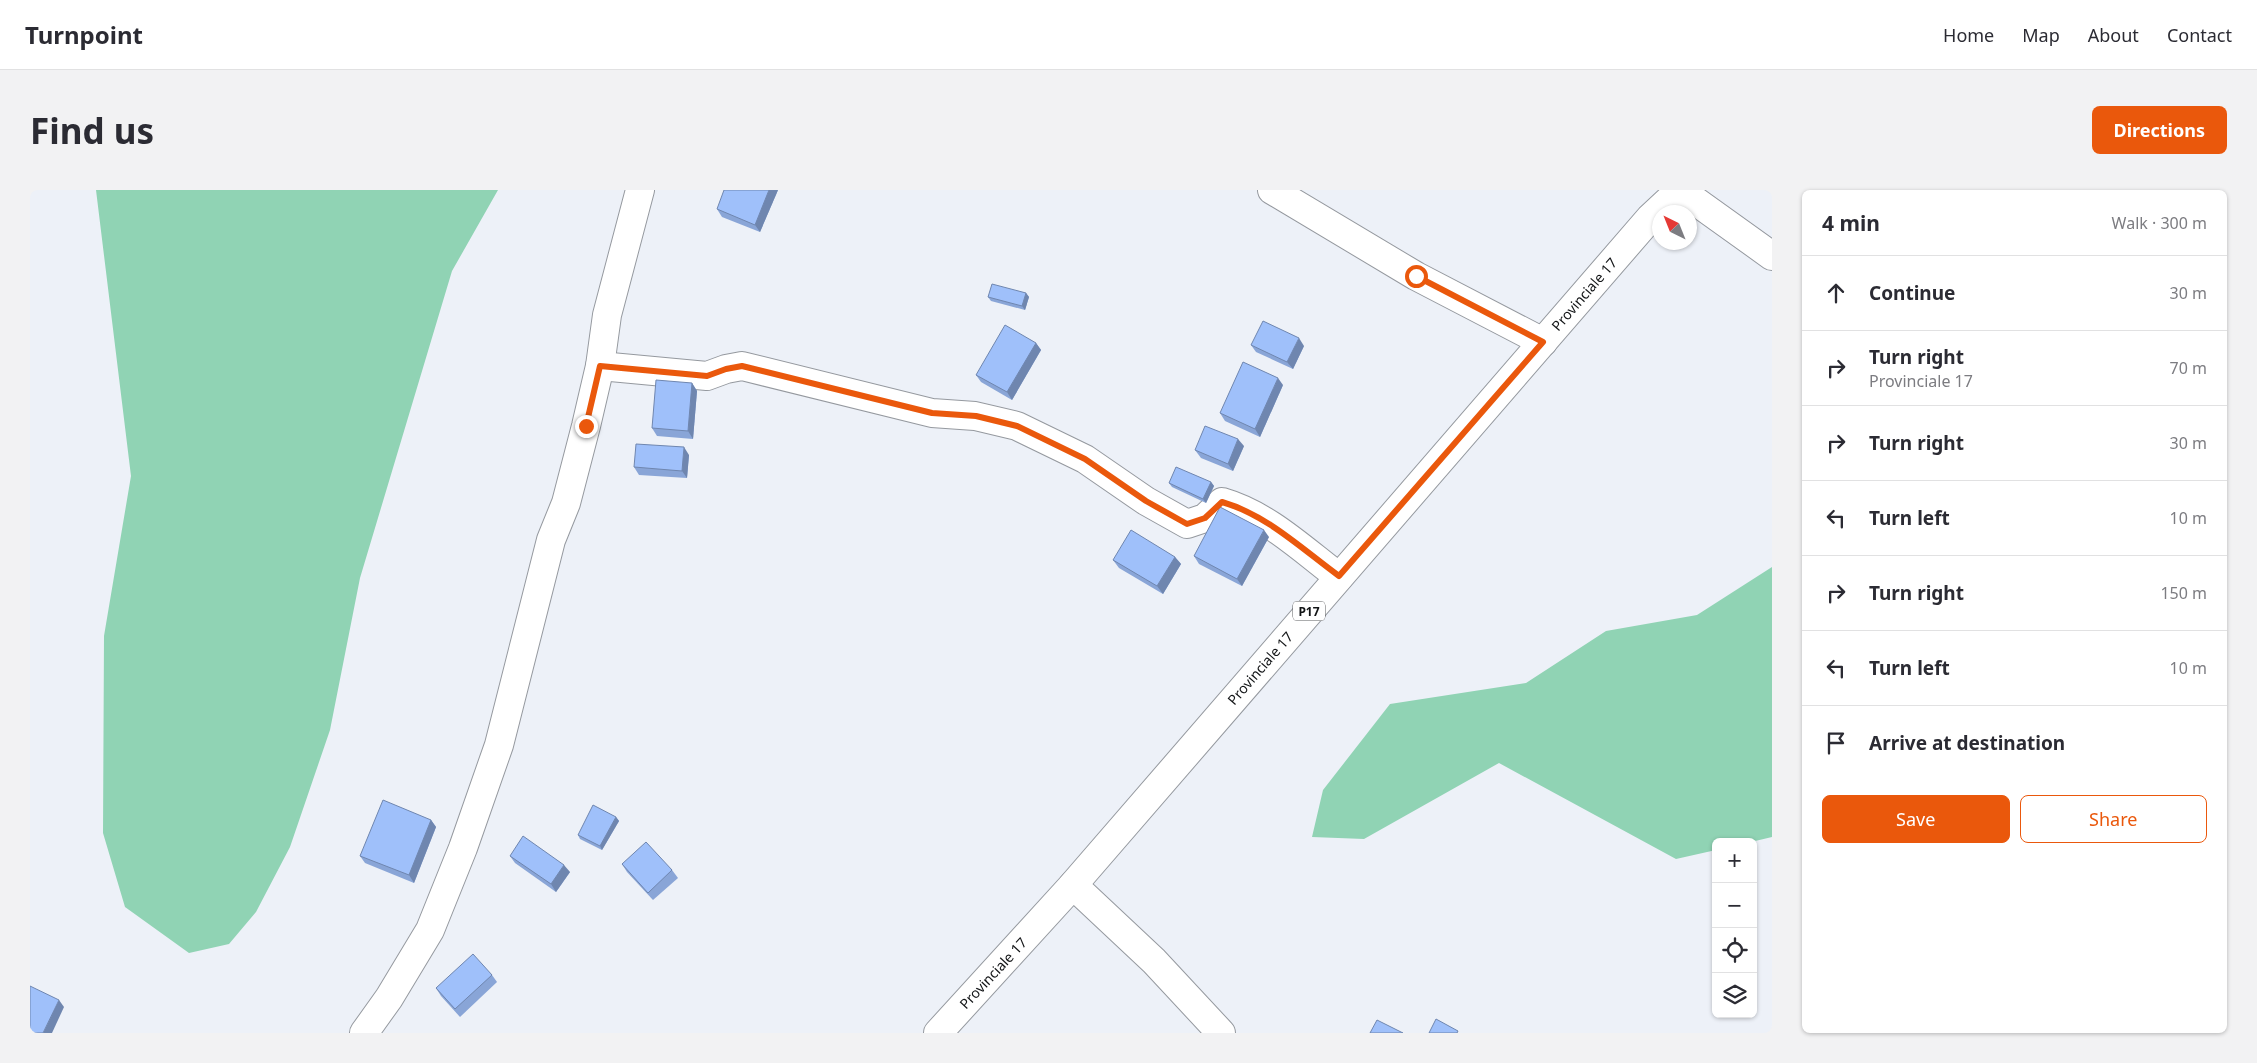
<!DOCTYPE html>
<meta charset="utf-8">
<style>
body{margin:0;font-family:"Noto Sans",sans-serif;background:#f2f2f3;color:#2b2b33}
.controls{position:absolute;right:15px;bottom:15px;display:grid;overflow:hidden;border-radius:8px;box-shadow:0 1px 4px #0004}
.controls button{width:45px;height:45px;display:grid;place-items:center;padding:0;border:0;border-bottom:1px solid #e1e1e2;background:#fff;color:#2b2b33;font:25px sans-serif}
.compass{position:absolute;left:1622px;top:15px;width:45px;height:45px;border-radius:50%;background:#fff;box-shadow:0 1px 4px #0004;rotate:317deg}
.stop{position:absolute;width:15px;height:15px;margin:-11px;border:4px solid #ea580c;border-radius:50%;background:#fff}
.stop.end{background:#ea580c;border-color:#fff;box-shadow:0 1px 5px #0008}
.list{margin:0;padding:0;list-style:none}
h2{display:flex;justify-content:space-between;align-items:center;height:65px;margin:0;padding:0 20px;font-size:21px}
h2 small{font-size:16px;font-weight:400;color:#7c7c81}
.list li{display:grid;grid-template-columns:32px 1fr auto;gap:15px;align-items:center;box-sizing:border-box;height:75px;padding:0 20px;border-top:1px solid #e1e1e2}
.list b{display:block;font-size:19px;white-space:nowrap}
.list p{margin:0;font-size:16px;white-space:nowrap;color:#7c7c81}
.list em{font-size:16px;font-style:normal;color:#7c7c81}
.actions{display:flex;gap:10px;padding:15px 20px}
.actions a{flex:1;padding:11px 0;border:1px solid #ea580c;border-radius:8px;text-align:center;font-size:18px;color:#ea580c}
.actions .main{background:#ea580c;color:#fff}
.icon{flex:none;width:28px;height:28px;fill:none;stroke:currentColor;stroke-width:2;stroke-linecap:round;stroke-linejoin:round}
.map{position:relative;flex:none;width:1742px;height:843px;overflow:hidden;border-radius:8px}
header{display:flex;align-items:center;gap:30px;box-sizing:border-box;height:70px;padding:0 25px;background:#fff;border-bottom:1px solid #e1e1e2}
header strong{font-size:24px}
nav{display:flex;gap:28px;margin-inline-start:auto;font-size:18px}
.intro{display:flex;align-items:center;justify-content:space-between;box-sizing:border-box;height:120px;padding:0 30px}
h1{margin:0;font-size:35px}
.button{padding:12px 22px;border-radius:8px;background:#ea580c;color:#fff;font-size:18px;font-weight:700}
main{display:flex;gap:30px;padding:0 30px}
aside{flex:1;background:#fff;border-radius:8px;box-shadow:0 1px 4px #0004}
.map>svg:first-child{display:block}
</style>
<header>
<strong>Turnpoint</strong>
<nav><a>Home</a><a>Map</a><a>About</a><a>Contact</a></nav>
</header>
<div class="intro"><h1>Find us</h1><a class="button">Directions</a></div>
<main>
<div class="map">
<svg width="1742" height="843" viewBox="0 0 1742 843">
<rect width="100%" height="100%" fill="#edf1f8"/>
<g fill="#90d3b4">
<path d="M 66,0 L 468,0 L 422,81 L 330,388 L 300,540 L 260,657 L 226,722 L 199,754 L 159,763 L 95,717 L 73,643 L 74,446 L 101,286 Z"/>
<path d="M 1742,377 L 1742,647 L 1721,652 L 1686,652 L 1686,660 L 1646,669 L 1469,573 L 1334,649 L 1282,647 L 1293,600 L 1360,514 L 1496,493 L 1576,441 L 1667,425 Z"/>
</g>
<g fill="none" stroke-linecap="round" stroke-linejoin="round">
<defs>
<g id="minor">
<path d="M 1242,0 L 1386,86 L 1513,152"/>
<path d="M 1650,0 L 1742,66"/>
<path d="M 570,176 L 677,186 L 696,179 L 712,176 L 902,223 L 945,226 L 987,236 L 1055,269 L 1116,311 L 1157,334 L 1175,328 L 1192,312 C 1237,325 1272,359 1309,387"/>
<path d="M 1043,695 L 1124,771 L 1191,843"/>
<path d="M 334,843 L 359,808 L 400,740 L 433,658 L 469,555 L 521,350 L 536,313 L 556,236 L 570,176 L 577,125 L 610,0"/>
</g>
<path id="major" d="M 908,843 L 1043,695 L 1620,28 L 1650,0"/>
</defs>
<use href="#minor" stroke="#95999f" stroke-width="30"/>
<use href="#major" stroke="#95999f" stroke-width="30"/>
<use href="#minor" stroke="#fff" stroke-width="28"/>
<use href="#major" stroke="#fff" stroke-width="28"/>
</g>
<g fill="#89a5d7">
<path d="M 748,0 L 730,42 L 692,27 L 687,19 Z"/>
<path d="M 996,103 L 999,107 L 995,120 L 961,111 L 958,107 Z"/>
<path d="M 1006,153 L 1011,160 L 982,210 L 951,192 L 946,185 Z"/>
<path d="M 1221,155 L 1274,156 L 1263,179 L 1226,162 Z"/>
<path d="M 662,193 L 667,201 L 663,249 L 627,246 L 622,238 Z"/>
<path d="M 1253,195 L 1230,247 L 1195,231 L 1190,223 Z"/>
<path d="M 1214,256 L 1203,281 L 1171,268 L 1165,260 Z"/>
<path d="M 659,265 L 657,288 L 609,285 L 604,277 Z"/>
<path d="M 1181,292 L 1184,296 L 1176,313 L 1142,297 L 1139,293 Z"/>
<path d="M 1239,347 L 1212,396 L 1169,374 L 1164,366 Z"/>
<path d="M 1145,367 L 1151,374 L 1133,404 L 1089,378 L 1083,370 Z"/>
<path d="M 586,627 L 589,631 L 572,660 L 550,649 L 548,645 Z"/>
<path d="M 401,630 L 406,637 L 384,693 L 335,673 L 330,666 Z"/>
<path d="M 480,666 L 540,682 L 526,702 L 485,673 Z"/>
<path d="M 592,674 L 642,680 L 648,688 L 623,710 L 597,682 Z"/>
<path d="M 462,785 L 467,792 L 430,827 L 411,806 L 406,798 Z"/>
</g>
<g fill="#6f86af">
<path d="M 739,0 L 748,0 L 730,42 L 725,35 Z"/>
<path d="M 996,103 L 999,107 L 995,120 L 992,116 Z"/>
<path d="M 1269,148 L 1274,156 L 1263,179 L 1257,172 Z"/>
<path d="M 1006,153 L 1011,160 L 982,210 L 977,202 Z"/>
<path d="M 1248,188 L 1253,195 L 1230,247 L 1225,239 Z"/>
<path d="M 662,193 L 667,201 L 663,249 L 658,241 Z"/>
<path d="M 1208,249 L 1214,256 L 1203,281 L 1198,274 Z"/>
<path d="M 654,257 L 659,265 L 657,288 L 652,281 Z"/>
<path d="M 1181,292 L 1184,296 L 1176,313 L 1173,309 Z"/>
<path d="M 1234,340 L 1239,347 L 1212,396 L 1207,389 Z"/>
<path d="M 1145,367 L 1151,374 L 1133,404 L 1127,396 Z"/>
<path d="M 586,627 L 589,631 L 572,660 L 570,656 Z"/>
<path d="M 401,630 L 406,637 L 384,693 L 379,685 Z"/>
<path d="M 534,675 L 540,682 L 526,702 L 521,694 Z"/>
<path d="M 29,810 L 34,817 L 22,843 L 13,843 Z"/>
</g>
<g fill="#9fc0fa" stroke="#6f86af">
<path d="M 694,0 L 739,0 L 725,35 L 687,19 Z"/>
<path d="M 962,94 L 996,103 L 992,116 L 958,107 Z"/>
<path d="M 1233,131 L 1269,148 L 1257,172 L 1221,155 Z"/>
<path d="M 975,135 L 1006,153 L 977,202 L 946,185 Z"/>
<path d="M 1213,172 L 1248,188 L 1225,239 L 1190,223 Z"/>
<path d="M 626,190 L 662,193 L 658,241 L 622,238 Z"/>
<path d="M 1175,236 L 1208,249 L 1198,274 L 1165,260 Z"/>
<path d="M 606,254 L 654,257 L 652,281 L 604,277 Z"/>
<path d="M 1146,277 L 1181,292 L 1173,309 L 1139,293 Z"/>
<path d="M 1190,317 L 1234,340 L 1207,389 L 1164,366 Z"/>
<path d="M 1101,340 L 1145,367 L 1127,396 L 1083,370 Z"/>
<path d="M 353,610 L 401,630 L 379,685 L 330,666 Z"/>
<path d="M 563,615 L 586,627 L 570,656 L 548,645 Z"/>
<path d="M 493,646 L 534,675 L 521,694 L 480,666 Z"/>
<path d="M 616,652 L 642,680 L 618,703 L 592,674 Z"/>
<path d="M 443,764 L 462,785 L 425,819 L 406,798 Z"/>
<path d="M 0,796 L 29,810 L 13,843 L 0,843 Z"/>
<path d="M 1406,829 L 1428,841 L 1427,843 L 1399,843 Z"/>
<path d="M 1347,830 L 1373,843 L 1340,843 Z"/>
</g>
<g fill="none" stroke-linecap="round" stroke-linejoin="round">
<path stroke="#ea580c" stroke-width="6" d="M 556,236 L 570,176 L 677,186 L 696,179 L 712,176 L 902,223 L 946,226 L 987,236 L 1055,269 L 1116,311 L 1157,334 L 1175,328 L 1192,312 C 1237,325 1272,359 1309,386 L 1513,152 L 1386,86"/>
</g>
<g text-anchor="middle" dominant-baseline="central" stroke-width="5" stroke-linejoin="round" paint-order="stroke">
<rect fill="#fff" stroke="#595a5c" stroke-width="1" x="1263" y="411.5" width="32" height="19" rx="4"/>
<g font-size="12" font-weight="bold" fill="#121416">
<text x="1279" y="421">P17</text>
</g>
<g font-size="14" fill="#121416" stroke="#fff">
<text transform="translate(1554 104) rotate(-49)">Provinciale 17</text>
<text transform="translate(1230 478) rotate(-49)">Provinciale 17</text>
<text transform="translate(963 783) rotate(-47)">Provinciale 17</text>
</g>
</g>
</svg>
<div class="controls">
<button>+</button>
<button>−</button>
<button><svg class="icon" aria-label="locate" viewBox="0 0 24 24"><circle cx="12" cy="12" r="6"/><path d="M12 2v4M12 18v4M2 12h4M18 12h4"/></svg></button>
<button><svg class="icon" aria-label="layers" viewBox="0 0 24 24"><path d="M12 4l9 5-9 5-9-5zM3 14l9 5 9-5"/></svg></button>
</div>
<svg class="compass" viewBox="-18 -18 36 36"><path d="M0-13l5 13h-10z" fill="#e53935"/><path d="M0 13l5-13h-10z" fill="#7c7c81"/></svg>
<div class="stop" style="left:1386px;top:86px"></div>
<div class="stop end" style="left:556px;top:236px"></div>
</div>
<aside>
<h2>4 min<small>Walk · 300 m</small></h2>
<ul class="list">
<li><svg class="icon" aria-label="ahead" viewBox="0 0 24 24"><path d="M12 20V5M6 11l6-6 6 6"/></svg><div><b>Continue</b></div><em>30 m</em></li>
<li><svg class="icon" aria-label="right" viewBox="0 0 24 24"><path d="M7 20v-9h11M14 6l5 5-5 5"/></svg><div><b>Turn right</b><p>Provinciale 17</p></div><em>70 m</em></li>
<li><svg class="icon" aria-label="right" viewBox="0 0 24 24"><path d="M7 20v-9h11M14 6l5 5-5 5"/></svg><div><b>Turn right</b></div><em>30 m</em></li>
<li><svg class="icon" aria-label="left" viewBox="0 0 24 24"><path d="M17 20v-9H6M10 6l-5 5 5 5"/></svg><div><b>Turn left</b></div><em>10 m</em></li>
<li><svg class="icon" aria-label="right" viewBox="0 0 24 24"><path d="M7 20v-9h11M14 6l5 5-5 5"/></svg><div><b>Turn right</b></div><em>150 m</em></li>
<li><svg class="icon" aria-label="left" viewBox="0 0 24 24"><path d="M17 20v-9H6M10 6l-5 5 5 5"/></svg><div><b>Turn left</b></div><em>10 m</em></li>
<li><svg class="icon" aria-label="arrive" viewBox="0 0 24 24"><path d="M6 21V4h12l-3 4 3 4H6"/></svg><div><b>Arrive at destination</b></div></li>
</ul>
<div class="actions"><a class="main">Save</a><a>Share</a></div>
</aside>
</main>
